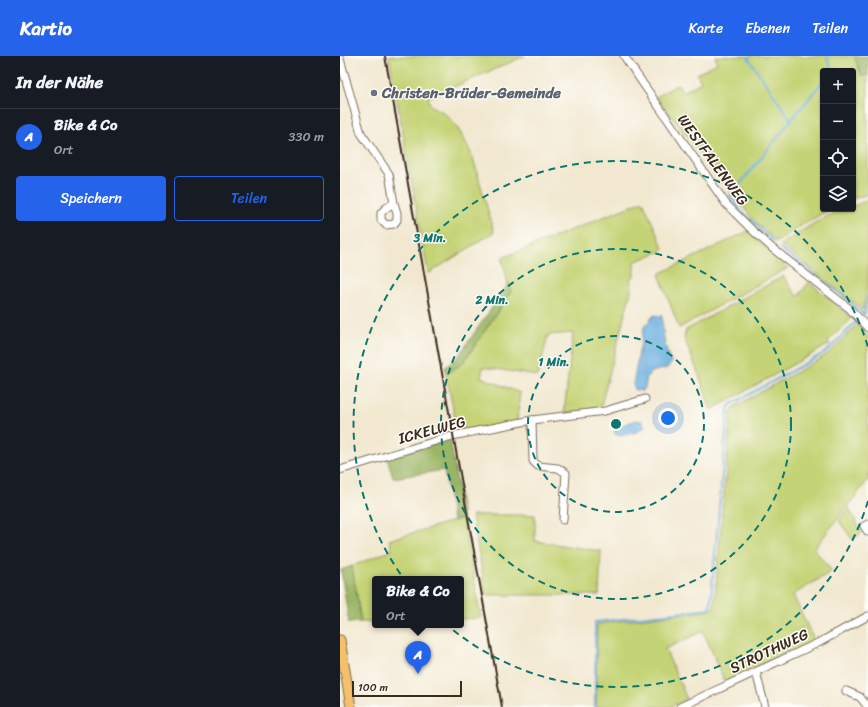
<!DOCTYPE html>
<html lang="de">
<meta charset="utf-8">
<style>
body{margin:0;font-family:Sriracha,sans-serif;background:#20242c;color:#f1f3f6}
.controls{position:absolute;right:12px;top:12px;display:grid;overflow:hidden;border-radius:4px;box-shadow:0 1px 3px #0004}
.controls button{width:36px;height:36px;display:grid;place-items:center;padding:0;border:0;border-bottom:1px solid #363941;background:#171b24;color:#f1f3f6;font:20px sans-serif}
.scale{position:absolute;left:12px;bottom:10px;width:110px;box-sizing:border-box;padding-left:4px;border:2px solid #3b2a1e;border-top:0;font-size:11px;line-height:14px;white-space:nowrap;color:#3b2a1e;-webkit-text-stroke:3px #fdfcf7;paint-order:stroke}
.you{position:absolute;left:328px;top:362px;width:14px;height:14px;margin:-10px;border:3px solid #fff;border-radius:50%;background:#1a73e8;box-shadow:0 0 0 6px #1a73e833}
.badge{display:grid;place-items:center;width:26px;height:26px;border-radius:50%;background:#2563eb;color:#fff;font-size:13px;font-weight:700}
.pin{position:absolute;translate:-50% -33px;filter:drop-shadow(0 1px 2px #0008)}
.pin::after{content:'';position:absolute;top:21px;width:14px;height:12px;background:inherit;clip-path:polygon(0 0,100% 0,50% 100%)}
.popup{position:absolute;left:32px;top:520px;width:92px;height:52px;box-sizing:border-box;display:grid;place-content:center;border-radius:4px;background:#171b24;filter:drop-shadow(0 1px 3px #0005);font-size:13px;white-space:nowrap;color:#9ea1a6}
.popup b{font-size:15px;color:#f1f3f6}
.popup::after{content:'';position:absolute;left:50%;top:100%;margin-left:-8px;border:8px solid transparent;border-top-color:#171b24}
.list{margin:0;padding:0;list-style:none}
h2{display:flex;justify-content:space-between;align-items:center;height:52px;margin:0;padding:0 16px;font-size:17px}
h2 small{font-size:13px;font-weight:400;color:#9ea1a6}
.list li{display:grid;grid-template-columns:26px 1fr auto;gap:12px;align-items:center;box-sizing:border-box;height:56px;padding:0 16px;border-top:1px solid #363941}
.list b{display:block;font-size:15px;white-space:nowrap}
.list p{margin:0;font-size:13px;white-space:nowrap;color:#9ea1a6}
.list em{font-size:13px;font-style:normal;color:#9ea1a6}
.actions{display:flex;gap:8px;padding:12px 16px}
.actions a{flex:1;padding:9px 0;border:1px solid #2563eb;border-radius:4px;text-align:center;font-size:14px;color:#2563eb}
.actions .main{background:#2563eb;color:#fff}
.icon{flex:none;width:22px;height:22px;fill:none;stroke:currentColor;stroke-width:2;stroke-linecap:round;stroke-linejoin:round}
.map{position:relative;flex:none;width:528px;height:651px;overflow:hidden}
header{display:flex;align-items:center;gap:24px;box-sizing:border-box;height:56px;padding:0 20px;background:#2563eb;color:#fff}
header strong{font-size:19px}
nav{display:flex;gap:22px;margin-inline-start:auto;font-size:14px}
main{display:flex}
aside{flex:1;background:#171b24}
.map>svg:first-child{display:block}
</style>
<header>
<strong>Kartio</strong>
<nav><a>Karte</a><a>Ebenen</a><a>Teilen</a></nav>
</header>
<main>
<aside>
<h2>In der Nähe<small></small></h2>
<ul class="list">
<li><span class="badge">A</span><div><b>Bike &amp; Co</b><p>Ort</p></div><em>330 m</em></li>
</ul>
<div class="actions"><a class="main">Speichern</a><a>Teilen</a></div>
</aside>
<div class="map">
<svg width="528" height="651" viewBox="0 0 528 651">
<rect width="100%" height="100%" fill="#fdfcf7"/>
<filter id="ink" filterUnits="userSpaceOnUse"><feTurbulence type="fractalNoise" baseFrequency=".025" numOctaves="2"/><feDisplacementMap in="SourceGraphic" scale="8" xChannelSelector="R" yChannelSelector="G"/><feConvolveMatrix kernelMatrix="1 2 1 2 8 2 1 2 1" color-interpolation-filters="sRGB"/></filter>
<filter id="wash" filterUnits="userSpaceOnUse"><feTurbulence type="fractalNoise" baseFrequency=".012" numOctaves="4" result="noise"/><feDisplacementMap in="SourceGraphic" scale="16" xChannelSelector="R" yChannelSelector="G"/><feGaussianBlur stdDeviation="0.9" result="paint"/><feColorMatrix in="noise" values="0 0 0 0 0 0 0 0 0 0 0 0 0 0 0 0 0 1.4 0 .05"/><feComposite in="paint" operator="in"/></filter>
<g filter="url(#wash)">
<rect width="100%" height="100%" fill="#f2e8d0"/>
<g fill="#c4d375" stroke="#807e4a">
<path d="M 49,0 L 185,0 L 88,42 L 91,50 C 94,51 97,53 100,54 C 116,65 126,85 133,102 L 154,176 L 91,216 L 88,217 Z"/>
<path d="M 375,0 L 514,0 L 522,20 L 528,19 L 528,138 L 513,143 L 513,15 L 483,15 L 483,153 L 490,153 L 454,174 L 437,186 L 415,166 L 316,41 L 338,28 L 343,36 L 361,26 L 357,18 L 377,7 Z"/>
<path d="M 528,144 L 528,228 L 523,254 L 441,189 C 458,177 484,159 504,154 C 507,153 510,153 513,153 L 513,150 Z"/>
<path d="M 303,145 L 324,194 L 294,206 L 294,220 L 290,223 L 292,231 L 260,353 L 224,357 L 233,277 L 208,279 L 198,320 L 143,311 L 141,321 L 180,337 L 177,365 L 118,377 L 106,318 L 123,307 L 170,237 L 162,202 Z"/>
<path d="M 408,175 L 448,212 L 339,272 L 319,218 Z"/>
<path d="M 443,220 L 458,241 L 469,226 L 512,262 L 488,285 L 490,288 L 371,354 L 359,319 L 344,282 L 346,274 Z"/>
<path d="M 518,268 L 528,281 L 528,424 L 474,493 L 492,515 L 453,539 L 474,584 L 385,626 L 363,575 L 325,593 L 347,643 L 330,651 L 256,651 L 257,568 L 371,554 L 374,551 L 391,356 L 394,351 L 480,303 L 489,297 Z"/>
<path d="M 509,452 L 522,477 L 512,483 L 499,465 Z"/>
<path d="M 132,459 L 195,459 L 195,485 L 261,495 L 259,539 L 146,539 Z"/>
<path d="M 123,462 L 141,562 L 121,563 L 121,523 L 35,523 L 35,566 L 21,566 L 12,510 L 52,494 L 49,484 Z"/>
</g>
<g fill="#9bb566" stroke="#6b7042">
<path d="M 514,0 L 528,0 L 528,19 L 522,20 Z"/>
<path d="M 169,227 L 171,236 L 123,307 L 106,318 L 105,311 L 117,302 Z"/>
<path d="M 110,383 L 123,462 L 113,465 L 104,414 L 53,422 L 47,402 Z"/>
<path d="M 12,510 L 21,566 L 9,567 L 1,514 Z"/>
</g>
<g fill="#6baedf" stroke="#536c7e">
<path d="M 314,259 L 322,260 C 323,277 324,292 332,307 L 327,312 L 311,316 L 307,321 L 305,332 L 302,335 L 295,334 L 293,327 L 304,271 Z"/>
<path d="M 295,364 L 302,365 L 305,371 C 296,378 287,379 276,379 L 274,376 L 275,373 L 285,368 Z"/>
</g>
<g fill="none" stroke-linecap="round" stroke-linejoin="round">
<g stroke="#6baedf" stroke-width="2">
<path d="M 407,0 L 451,64"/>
<path d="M 487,0 L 491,13 L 490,15"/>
<path d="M 434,186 L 402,156 L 390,140 L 483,25"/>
<path d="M 440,192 L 503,240 L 523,258"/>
<path d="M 523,259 L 525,256 L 528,240"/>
<path d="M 255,651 L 255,566 L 370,553 L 388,354 L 390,349 L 479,300 L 487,295 L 516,266"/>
</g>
</g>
</g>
<g filter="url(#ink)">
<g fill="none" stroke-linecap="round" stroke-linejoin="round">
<defs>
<g id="minor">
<path d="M 284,0 L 386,148 L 410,172 L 432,192 L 510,253 L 528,272"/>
<path d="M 0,3 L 21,77 L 49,118 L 54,147 L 57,157 L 57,164 L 54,168 L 46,169 L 41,164 L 41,157 L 46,152 L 54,147"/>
<path d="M 192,364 L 193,405 L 198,410 L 218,412 L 226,417 L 223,464"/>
<path d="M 0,414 L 112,380 L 192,364 L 265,355 L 305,343"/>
<path d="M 528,468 L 524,470 L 528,476"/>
<path d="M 416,616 L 425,651"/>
<path d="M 506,635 L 520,641 L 528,651"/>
<path d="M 340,651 L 480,586 L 528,560"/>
</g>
<path id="major" d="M 0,584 L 11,651"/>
</defs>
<use href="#minor" stroke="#7b6c5c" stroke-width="9"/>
<use href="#major" stroke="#7b6c5c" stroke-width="11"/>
<use href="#minor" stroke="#fff" stroke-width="7"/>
<use href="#major" stroke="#f6c06b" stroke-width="9"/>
<path stroke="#3b2a1e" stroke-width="2" d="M 45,0 L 162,651"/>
</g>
</g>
<g fill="none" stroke="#0f766e" stroke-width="2" stroke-dasharray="7 5">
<circle cx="276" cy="368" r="88"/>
<circle cx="276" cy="368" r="175"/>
<path d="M528 445A263 263 0 1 1 528 291"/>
</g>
<circle fill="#6b7280" stroke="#fdfcf7" stroke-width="1.5" cx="34" cy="37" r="4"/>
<g text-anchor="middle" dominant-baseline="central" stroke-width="3" stroke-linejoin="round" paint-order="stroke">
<g font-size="15" font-weight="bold" fill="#5b616d" stroke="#fdfcf7" text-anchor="start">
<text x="42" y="37">Christen-Brüder-Gemeinde</text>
</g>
<g font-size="15" fill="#3b2a1e" stroke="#fdfcf7">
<text transform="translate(373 104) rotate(54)">WESTFALENWEG</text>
<text transform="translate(92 374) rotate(-15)">ICKELWEG</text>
<text transform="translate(429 595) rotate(-25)">STROTHWEG</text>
</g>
</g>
<circle cx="276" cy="368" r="6" fill="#0f766e" stroke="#fdfcf7" stroke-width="2"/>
<g font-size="12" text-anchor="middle" font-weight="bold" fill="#0f766e" stroke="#fdfcf7" stroke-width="3" stroke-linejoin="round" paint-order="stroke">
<text x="90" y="186">3 Min.</text>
<text x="152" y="248">2 Min.</text>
<text x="214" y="310">1 Min.</text>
</g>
</svg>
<div class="controls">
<button>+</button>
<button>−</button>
<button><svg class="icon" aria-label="locate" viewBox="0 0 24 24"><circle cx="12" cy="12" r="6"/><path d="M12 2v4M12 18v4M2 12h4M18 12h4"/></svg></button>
<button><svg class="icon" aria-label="layers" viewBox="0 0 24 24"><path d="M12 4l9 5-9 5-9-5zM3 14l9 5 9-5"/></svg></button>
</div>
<div class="scale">100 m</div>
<div class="you"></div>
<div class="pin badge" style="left:78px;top:618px">A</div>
<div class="popup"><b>Bike &amp; Co</b>Ort</div>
</div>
</main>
